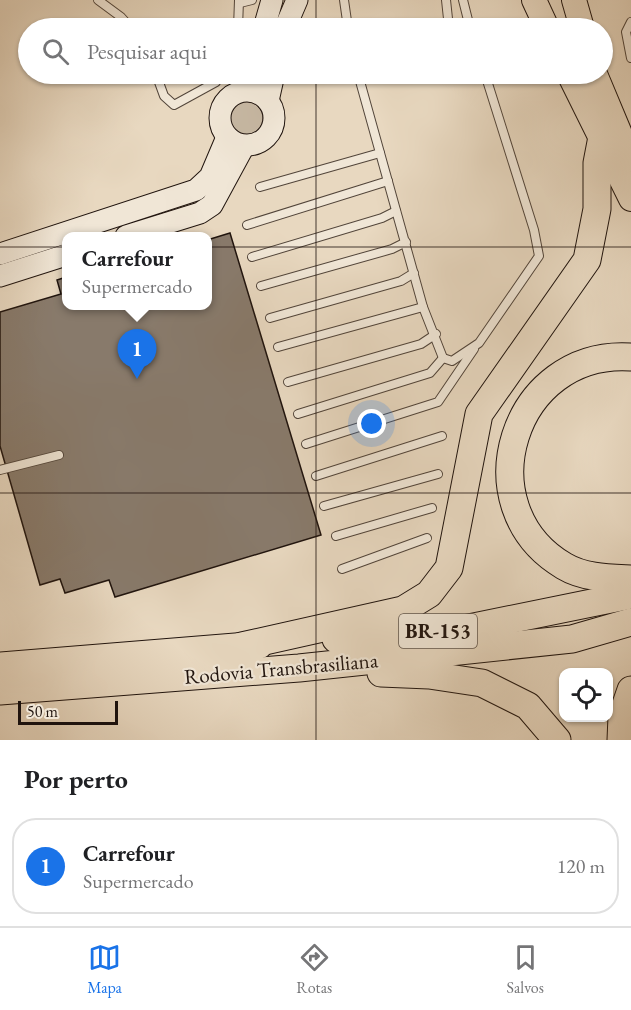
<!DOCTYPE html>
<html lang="pt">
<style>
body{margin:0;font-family:"EB Garamond",serif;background:#f2f2f2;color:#202124}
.controls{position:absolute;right:18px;bottom:18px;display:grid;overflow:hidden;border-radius:12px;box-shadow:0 2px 4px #0004}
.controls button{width:54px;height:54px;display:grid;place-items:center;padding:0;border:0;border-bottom:2px solid #e0e0e0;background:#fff;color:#202124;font:30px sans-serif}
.scale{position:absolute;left:18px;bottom:15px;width:100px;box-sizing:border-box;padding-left:6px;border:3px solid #20140e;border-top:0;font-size:16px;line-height:21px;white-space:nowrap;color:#20140e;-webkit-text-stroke:4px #f0e6d6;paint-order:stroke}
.you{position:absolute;left:372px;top:424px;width:21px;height:21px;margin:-15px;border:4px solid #fff;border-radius:50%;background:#1a73e8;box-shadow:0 0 0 9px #1a73e833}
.badge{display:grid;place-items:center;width:39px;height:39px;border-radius:50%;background:#1a73e8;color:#fff;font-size:20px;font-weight:700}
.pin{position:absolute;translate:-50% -50px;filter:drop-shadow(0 2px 3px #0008)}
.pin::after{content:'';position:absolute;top:32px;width:21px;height:18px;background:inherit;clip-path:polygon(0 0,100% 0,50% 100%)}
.popup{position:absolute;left:62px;top:232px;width:150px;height:78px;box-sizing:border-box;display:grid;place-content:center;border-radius:12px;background:#fff;filter:drop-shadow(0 2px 4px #0005);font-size:20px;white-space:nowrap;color:#757577}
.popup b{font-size:22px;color:#202124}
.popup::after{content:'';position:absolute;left:50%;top:100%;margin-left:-12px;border:12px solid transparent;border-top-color:#fff}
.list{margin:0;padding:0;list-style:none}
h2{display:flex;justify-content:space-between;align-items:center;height:78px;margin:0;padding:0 24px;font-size:26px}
h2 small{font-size:20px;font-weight:400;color:#757577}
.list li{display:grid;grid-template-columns:39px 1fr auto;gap:18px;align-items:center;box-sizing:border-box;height:96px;margin:0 12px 12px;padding:0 12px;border:2px solid #e0e0e0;border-radius:24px}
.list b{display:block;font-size:22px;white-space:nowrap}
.list p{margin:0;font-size:20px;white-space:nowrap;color:#757577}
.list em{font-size:20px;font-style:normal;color:#757577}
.icon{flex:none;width:33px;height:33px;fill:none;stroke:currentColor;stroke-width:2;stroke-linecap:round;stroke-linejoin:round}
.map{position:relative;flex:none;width:631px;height:740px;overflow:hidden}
.search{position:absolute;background:#fff;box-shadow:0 2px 4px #0004;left:18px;right:18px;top:18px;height:66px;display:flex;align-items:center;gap:15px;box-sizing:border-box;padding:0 21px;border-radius:33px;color:#757577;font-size:22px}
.sheet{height:186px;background:#fff}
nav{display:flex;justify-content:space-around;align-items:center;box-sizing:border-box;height:84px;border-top:2px solid #e0e0e0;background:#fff;font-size:16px;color:#757577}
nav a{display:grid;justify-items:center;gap:3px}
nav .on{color:#1a73e8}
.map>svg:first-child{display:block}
</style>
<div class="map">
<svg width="631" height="740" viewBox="0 0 631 740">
<rect width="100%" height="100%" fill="#e8d8c0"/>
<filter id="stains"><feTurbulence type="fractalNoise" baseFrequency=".00333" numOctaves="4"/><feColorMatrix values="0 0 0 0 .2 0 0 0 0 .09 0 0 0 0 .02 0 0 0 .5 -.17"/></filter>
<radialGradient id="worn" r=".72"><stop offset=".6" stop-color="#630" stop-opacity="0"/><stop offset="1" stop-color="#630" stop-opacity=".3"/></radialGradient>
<circle fill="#c6b7a2" stroke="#736658" stroke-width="1.5" cx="246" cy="118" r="17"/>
<path fill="#887a6b" stroke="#20140e" stroke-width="1.5" d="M 230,233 L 321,535 L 115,597 L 109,580 L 65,593 L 60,579 L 40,585 L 0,446 L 0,312 L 61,294 L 57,280 L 66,277 L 66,306 L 207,306 L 207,240 Z"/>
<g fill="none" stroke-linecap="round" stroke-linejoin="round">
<defs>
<g id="lane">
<path d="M 98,0 L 121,17 L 131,28"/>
<path d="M 344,0 L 348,28"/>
<path d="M 446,0 L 449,28"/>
<path d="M 463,0 L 470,28"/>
<path d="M 240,3 L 252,0"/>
<path d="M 631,22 L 626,32 L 631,58"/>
<path d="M 238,28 L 239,0"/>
<path d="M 156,74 L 164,96 L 174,105 L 216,82 L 221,74"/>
<path d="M 358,74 L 423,307 L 443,358"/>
<path d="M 358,78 L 377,74"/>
<path d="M 260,187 L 380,153"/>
<path d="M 247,225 L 388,181"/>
<path d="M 252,257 L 382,218 L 396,211"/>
<path d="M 261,286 L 392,249 L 406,242"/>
<path d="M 270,318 L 401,281 L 414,273"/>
<path d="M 278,347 L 423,307"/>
<path d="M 443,358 L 452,361 L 479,343 L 539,256 L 534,230 L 485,74"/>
<path d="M 288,382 L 421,344 L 436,334"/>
<path d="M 298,414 L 430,373 L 443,358"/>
<path d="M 306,444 L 438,402 L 474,349"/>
<path d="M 0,470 L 59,455"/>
<path d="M 316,476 L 442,436"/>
<path d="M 324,506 L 438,474"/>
<path d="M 336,536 L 432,508"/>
<path d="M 342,569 L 427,538"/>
</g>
<g id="secondary">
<path d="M 264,28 L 272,0"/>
<path d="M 285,28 L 297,0"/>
<circle cx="247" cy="118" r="27"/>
<path d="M 268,101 L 274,74"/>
<path d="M 126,236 L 200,213 L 212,205 L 244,146"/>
<path d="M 0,254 L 196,190 L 210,177 L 227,137"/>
<path d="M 0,276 L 66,255"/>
</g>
<g id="primary">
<path d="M 534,0 L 547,28"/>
<path d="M 574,0 L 582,28"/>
<path d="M 569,74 L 631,199"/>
<path d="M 595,74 L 631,160"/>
</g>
<g id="highway">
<path d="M 628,155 L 631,156"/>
<path d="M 631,357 C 512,349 464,507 564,566 C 584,578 609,578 631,579"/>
<path d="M 336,639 L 464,629 L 631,595"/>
<path d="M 242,646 L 403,610 L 429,594 L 449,568 L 479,414 L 587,260 L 597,209 L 597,163 L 602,137"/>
<path d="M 0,666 L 259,645"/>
<path d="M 381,673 L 429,675 L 482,683 L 528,706 L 557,740"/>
<path d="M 0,691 L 299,668 L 572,639 L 631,622"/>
<path d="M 621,740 L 622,716 L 631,690"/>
</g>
</defs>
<use href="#lane" stroke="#52453a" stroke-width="10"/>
<use href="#secondary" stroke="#20140e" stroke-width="23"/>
<use href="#primary" stroke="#20140e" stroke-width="26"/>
<use href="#highway" stroke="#20140e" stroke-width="29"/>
<use href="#lane" stroke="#f0e6d6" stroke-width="8"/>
<use href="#secondary" stroke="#f0e6d6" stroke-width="21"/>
<use href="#primary" stroke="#e8d8c0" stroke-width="24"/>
<use href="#highway" stroke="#e8d8c0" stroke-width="27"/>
</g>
<path fill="none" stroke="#20140e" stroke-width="1.5" stroke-opacity="0.55" d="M 316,0 L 316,28M 316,74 L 316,740M 0,247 L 631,247M 0,493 L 631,493"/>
<g text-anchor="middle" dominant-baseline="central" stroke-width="4.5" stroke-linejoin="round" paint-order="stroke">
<rect fill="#f0e6d6" stroke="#5e534a" stroke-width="1.5" x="399" y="614" width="78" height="34" rx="4.5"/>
<g font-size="20" font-weight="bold" fill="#20140e">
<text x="438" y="631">BR-153</text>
</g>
<g font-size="21" fill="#20140e" stroke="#f0e6d6">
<text transform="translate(281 668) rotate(-5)">Rodovia Transbrasiliana</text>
</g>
</g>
<rect width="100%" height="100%" filter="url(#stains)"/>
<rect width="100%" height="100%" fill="url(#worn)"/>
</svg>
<div class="controls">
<button><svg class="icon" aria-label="locate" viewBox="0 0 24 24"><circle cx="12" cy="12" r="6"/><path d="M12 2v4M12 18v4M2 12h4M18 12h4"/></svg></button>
</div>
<div class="scale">50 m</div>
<div class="you"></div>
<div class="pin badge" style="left:137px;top:379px">1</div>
<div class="popup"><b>Carrefour</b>Supermercado</div>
<div class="search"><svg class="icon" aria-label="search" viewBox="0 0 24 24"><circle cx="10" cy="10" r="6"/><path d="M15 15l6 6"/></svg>Pesquisar aqui</div>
</div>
<section class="sheet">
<h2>Por perto<small></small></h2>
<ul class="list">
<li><span class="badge">1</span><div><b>Carrefour</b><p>Supermercado</p></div><em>120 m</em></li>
</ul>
</section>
<nav>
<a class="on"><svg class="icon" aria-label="map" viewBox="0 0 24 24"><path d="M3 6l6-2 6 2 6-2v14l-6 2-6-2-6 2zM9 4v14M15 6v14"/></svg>Mapa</a>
<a><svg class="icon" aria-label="directions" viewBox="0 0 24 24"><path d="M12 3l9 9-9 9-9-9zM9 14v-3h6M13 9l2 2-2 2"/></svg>Rotas</a>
<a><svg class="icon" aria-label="saved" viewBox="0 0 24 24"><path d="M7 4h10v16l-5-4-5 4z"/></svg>Salvos</a>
</nav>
